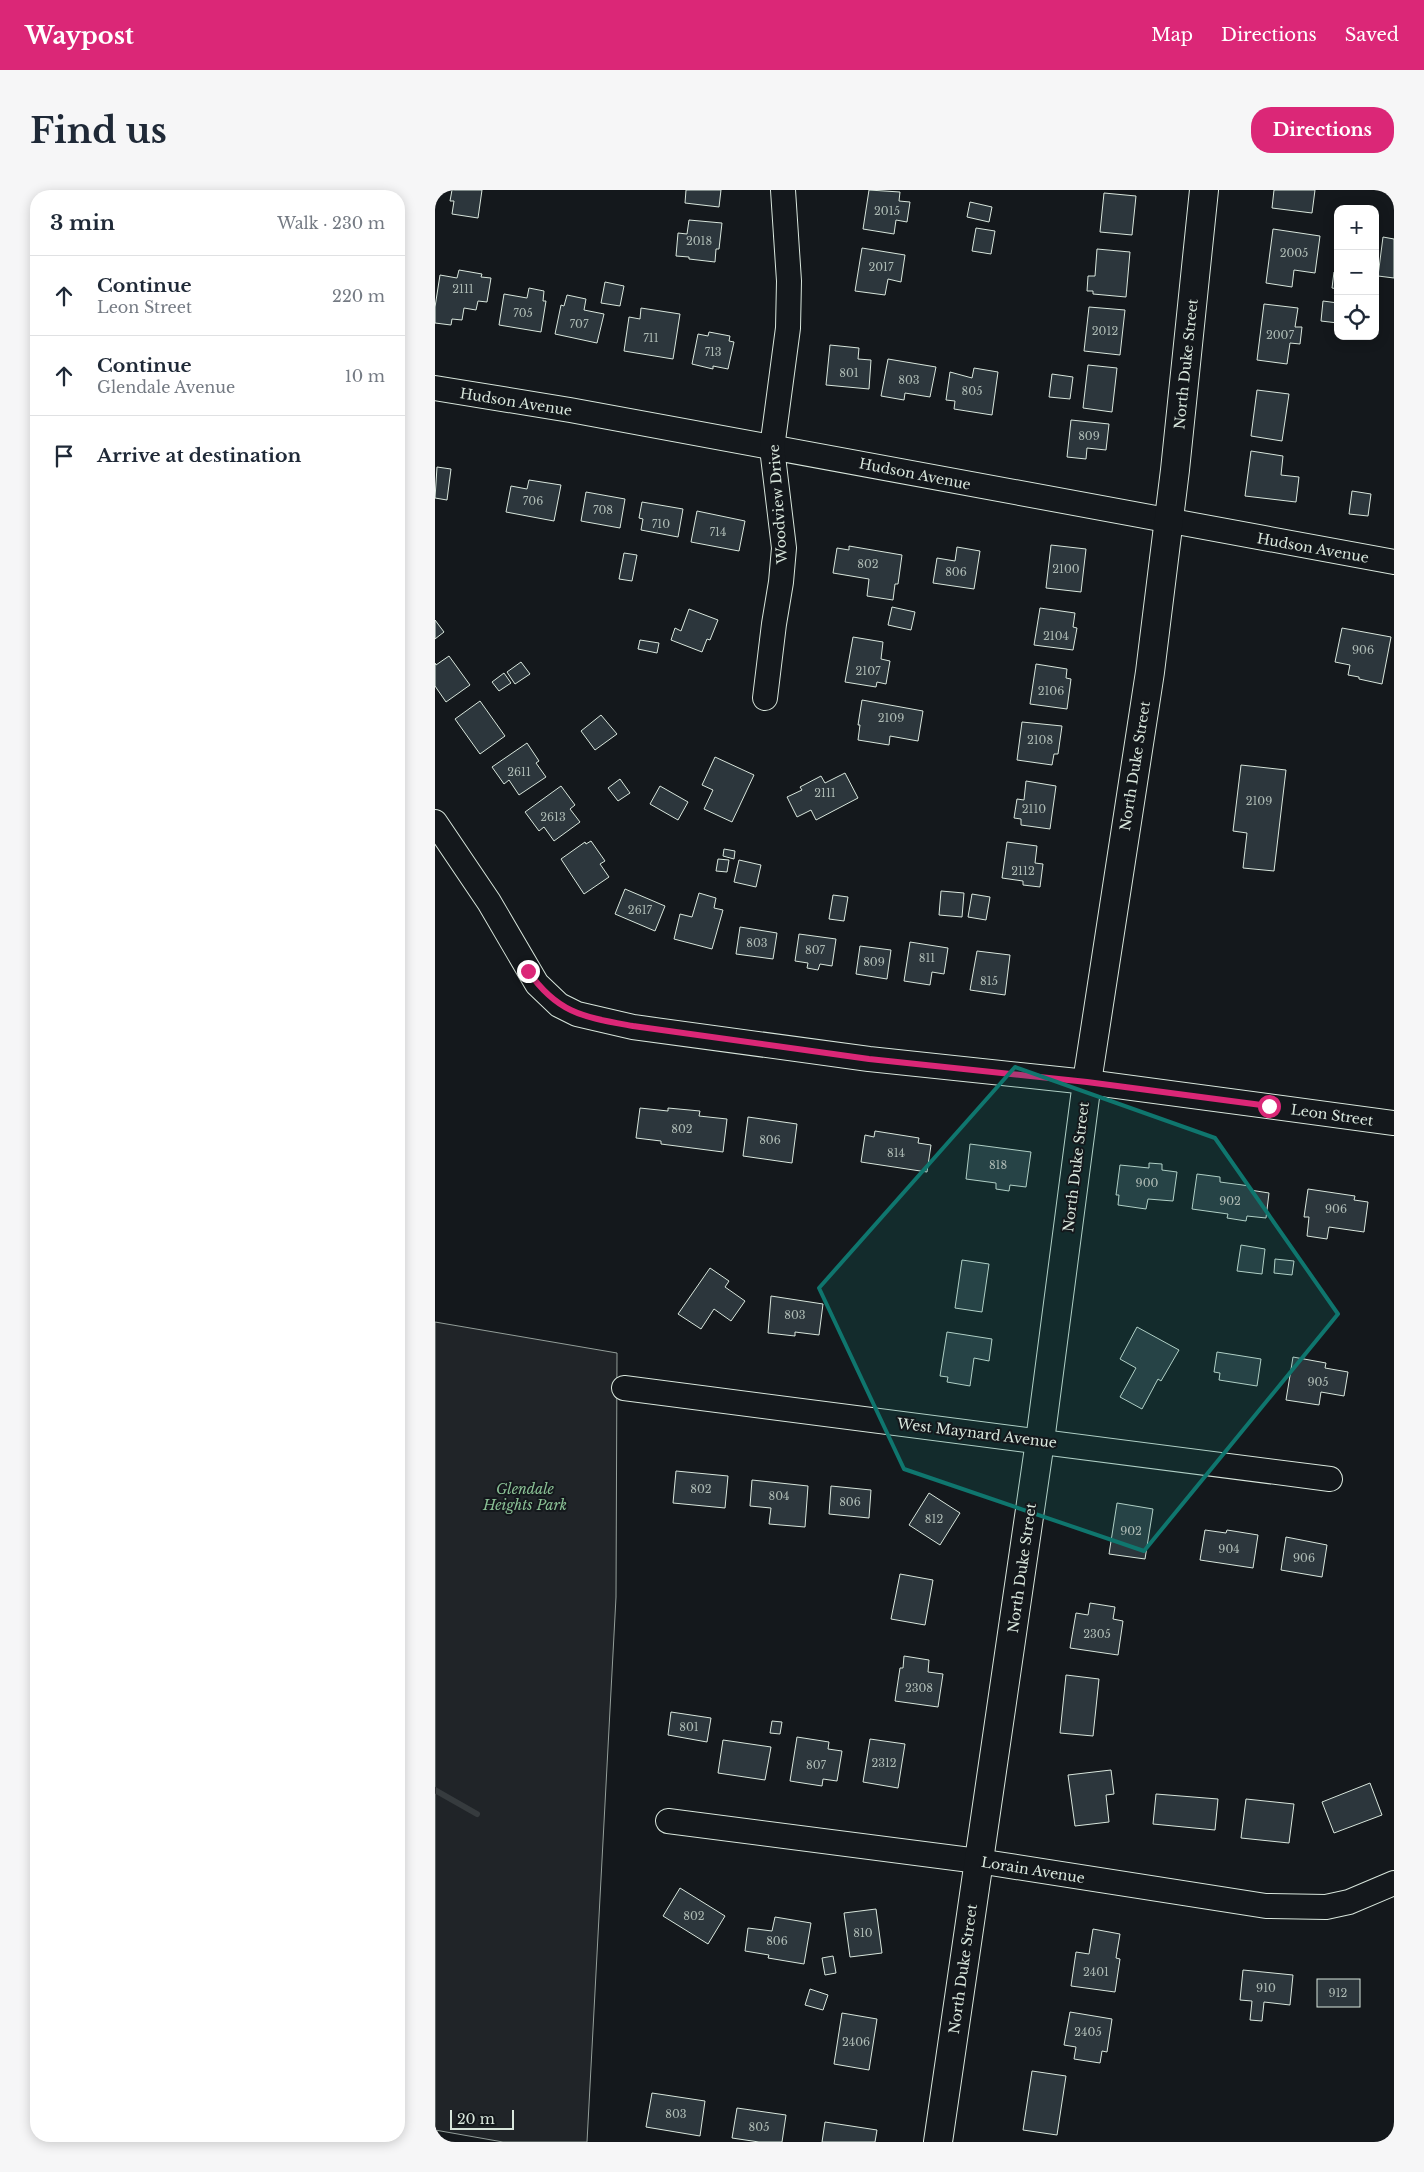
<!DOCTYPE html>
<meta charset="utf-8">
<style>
body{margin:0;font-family:"Libre Baskerville",serif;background:#f6f6f7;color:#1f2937}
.controls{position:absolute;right:15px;top:15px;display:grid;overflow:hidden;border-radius:10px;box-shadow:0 2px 12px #0003}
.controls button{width:45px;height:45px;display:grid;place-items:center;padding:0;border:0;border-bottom:1px solid #e0e1e3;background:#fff;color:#1f2937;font:25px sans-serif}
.scale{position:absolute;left:15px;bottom:12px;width:64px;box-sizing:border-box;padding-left:5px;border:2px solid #d8e6dc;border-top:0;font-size:14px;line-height:18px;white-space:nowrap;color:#d8e6dc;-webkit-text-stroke:4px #14181c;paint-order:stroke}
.stop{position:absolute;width:15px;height:15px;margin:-11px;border:4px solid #db2777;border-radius:50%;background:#fff}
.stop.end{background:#db2777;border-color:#fff;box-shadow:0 1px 5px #0008}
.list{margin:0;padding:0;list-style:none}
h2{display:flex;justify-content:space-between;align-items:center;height:65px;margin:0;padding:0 20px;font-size:21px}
h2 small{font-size:16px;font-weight:400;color:#747a83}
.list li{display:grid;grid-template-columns:32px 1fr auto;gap:15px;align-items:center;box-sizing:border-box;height:80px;padding:0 20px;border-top:1px solid #e0e1e3}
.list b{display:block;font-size:19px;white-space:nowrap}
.list p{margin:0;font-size:16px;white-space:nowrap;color:#747a83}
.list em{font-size:16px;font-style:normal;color:#747a83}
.icon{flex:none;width:28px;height:28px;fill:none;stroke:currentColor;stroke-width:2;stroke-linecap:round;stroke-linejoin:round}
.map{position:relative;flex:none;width:959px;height:1952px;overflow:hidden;border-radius:20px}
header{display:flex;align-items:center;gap:30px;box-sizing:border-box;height:70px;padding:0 25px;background:#db2777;color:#fff}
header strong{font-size:24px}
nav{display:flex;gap:28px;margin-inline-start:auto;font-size:18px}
.intro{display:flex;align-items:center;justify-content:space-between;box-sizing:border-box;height:120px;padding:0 30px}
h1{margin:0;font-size:35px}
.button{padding:12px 22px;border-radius:20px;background:#db2777;color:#fff;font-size:18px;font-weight:700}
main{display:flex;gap:30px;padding:0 30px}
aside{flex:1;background:#fff;border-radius:20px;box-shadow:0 2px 12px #0003}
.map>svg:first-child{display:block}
</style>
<header>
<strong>Waypost</strong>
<nav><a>Map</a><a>Directions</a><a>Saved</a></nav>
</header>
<div class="intro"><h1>Find us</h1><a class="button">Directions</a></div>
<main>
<aside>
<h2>3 min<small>Walk · 230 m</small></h2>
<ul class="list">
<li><svg class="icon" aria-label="ahead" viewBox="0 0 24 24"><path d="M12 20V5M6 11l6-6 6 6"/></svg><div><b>Continue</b><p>Leon Street</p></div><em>220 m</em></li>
<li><svg class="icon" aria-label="ahead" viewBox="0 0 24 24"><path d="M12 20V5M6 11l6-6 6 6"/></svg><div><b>Continue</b><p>Glendale Avenue</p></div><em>10 m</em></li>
<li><svg class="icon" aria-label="arrive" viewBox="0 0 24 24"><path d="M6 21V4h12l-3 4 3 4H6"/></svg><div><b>Arrive at destination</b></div></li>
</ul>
</aside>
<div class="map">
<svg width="959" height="1952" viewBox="0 0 959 1952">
<rect width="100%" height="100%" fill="#14181c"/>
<path fill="#202428" stroke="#939e99" d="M 0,1132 L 182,1163 L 181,1407 L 152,1952 L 68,1952 L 0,1940 Z"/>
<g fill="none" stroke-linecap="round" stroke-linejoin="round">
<path stroke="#363b3e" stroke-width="6" d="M 0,1600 L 42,1624"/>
</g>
<g fill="#2c363c" stroke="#d8e6dc">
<path d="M 17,0 L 47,0 L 43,28 L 17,24 L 19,11 L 15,11 Z"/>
<path d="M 251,0 L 286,0 L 284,17 L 250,13 Z"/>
<path d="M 434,0 L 465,2 L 464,11 L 475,12 L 472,32 L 461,30 L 459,44 L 428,39 Z"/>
<path d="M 839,0 L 880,0 L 877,23 L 837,18 Z"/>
<path d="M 669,3 L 701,6 L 697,45 L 665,42 Z"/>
<path d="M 535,12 L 557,17 L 554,32 L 532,27 Z"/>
<path d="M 254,30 L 287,33 L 284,59 L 281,59 L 280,72 L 254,69 L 254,67 L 241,66 L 243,43 L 252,44 Z"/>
<path d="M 541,38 L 560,41 L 556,64 L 537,61 Z"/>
<path d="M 838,39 L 885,46 L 880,83 L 859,80 L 857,97 L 831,93 Z"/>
<path d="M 948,47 L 959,49 L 959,88 L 943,86 Z"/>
<path d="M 427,58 L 470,65 L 466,92 L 453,89 L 450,105 L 420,101 Z"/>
<path d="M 662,59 L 695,62 L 691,107 L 658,104 L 658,101 L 652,101 L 653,86 L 660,86 Z"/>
<path d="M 24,80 L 47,84 L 46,87 L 56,88 L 52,112 L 43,111 L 41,120 L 29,118 L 27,130 L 17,129 L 16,135 L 0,133 L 0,117 L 5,85 L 22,88 Z"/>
<path d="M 899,82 L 903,83 L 903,99 L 897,98 Z"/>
<path d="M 170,92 L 189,96 L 185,116 L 166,113 Z"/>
<path d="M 94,98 L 109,101 L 108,111 L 111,111 L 106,142 L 64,135 L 69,104 L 92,108 Z"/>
<path d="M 132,105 L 151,109 L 149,120 L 169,124 L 162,153 L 120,144 L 126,115 L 129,116 Z"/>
<path d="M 888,111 L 903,113 L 903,133 L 886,131 Z"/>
<path d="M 829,114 L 863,118 L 860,137 L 867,137 L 865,154 L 855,153 L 852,174 L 822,170 Z"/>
<path d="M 654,117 L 690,120 L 685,165 L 649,161 Z"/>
<path d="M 206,118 L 245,124 L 238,169 L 189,161 L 194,127 L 205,129 Z"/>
<path d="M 274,142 L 295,146 L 294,151 L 299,152 L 293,179 L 278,176 L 278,179 L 257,174 L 263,144 L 273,146 Z"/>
<path d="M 395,155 L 424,158 L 423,169 L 436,170 L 434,199 L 391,195 Z"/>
<path d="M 453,169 L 501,177 L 495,207 L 470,203 L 469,210 L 446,206 Z"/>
<path d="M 653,175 L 682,178 L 677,222 L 648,218 Z"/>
<path d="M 539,178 L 563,182 L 557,225 L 519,219 L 520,211 L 511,210 L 515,182 L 537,188 Z"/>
<path d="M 617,184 L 638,187 L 635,209 L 614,207 Z"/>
<path d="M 822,200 L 854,204 L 847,251 L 816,246 Z"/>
<path d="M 636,230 L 674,234 L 671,260 L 652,258 L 651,269 L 632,267 Z"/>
<path d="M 816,261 L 848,266 L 846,285 L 864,287 L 861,312 L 810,306 Z"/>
<path d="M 2,277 L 16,279 L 12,310 L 0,308 Z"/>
<path d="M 94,290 L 126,295 L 119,331 L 71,322 L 76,296 L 92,299 Z"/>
<path d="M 917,301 L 936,304 L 933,326 L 914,324 Z"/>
<path d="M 151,302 L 190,309 L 185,338 L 146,331 Z"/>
<path d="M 207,312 L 248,319 L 243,347 L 206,340 L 208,329 L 204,328 Z"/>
<path d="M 262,321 L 310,331 L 304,361 L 256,352 Z"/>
<path d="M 616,355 L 651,359 L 646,402 L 611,398 Z"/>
<path d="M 414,356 L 467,365 L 463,394 L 460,394 L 458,410 L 432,406 L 434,389 L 398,383 L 402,358 L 414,360 Z"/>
<path d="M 522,357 L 545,361 L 539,399 L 498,393 L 502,368 L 520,371 Z"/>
<path d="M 189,363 L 202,365 L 197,391 L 184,389 Z"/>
<path d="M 457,417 L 480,422 L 476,440 L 453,435 Z"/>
<path d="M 605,418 L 640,423 L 638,437 L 642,438 L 638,460 L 599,455 Z"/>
<path d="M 254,419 L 283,430 L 275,450 L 272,449 L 267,462 L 236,450 L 240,438 L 246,441 Z"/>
<path d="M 0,430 L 9,442 L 0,449 Z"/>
<path d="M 907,438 L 956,447 L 947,494 L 924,489 L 924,487 L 913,485 L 915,475 L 900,472 Z"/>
<path d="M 418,447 L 448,452 L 446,469 L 455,471 L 451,494 L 442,492 L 441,497 L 410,492 Z"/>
<path d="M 205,450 L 224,453 L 222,463 L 203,459 Z"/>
<path d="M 14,466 L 35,495 L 11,512 L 0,496 L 0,473 L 1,475 Z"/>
<path d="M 86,472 L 95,484 L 80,494 L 72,482 Z"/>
<path d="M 601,474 L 632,479 L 631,488 L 636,489 L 632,519 L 595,514 Z"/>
<path d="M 69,483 L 76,493 L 64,501 L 57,492 Z"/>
<path d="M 427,510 L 488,521 L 483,551 L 455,546 L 454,555 L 423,550 L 425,535 L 423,535 Z"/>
<path d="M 45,511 L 70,546 L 45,564 L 20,529 Z"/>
<path d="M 166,525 L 182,544 L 160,560 L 146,541 Z"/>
<path d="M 587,532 L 627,536 L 623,564 L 619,564 L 617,575 L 582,570 Z"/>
<path d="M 92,553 L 104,571 L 101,573 L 111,587 L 84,605 L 74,590 L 69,594 L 57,577 Z"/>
<path d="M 280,567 L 319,585 L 297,632 L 269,619 L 278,600 L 267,595 Z"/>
<path d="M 806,575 L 851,580 L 839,681 L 808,678 L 812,643 L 798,641 Z"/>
<path d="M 410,583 L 423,608 L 381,630 L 376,620 L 362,627 L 352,607 L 367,600 L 365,597 L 386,586 L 390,593 Z"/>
<path d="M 185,589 L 195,603 L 183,611 L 173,598 Z"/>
<path d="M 591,591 L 621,596 L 615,639 L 586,635 L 586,629 L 579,628 L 582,609 L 589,610 Z"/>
<path d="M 126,596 L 140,615 L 135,619 L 145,632 L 119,651 L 109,637 L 104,641 L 90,622 Z"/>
<path d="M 225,596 L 253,612 L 243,630 L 215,614 Z"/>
<path d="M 156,651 L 170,671 L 165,674 L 174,687 L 149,704 L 126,669 L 150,652 L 151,654 Z"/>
<path d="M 572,652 L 602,656 L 600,673 L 608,674 L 605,697 L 588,695 L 588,691 L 567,688 Z"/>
<path d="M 289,659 L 300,661 L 299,669 L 288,666 Z"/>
<path d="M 283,669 L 294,670 L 292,682 L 281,681 Z"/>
<path d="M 304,670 L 326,675 L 321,697 L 299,692 Z"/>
<path d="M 190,699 L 230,716 L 220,741 L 180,724 Z"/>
<path d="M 506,701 L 529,703 L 527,727 L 504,725 Z"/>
<path d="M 264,703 L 281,708 L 279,718 L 288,720 L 277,759 L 239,749 L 245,724 L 257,727 Z"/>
<path d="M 537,704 L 555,707 L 551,730 L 533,727 Z"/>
<path d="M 398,705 L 413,707 L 409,731 L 394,729 Z"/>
<path d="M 305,737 L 342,743 L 338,769 L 301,764 Z"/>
<path d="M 364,744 L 401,749 L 397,776 L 385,774 L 383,780 L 372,778 L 373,773 L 360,771 Z"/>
<path d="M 475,752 L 513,758 L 509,784 L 497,782 L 495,795 L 469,791 Z"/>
<path d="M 425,756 L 456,760 L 452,789 L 421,784 Z"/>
<path d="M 542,761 L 575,765 L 570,805 L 535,800 Z"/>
<path d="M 205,918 L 233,921 L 233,918 L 265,921 L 264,926 L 292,929 L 288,962 L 226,954 L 226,951 L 201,948 Z"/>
<path d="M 313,927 L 362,934 L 357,973 L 308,966 Z"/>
<path d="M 440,941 L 484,948 L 483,953 L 496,955 L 492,982 L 426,972 L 430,945 L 439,947 Z"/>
<path d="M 535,954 L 596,962 L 591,997 L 575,995 L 574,1001 L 561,999 L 561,993 L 531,989 Z"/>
<path d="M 714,973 L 727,974 L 727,980 L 742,982 L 738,1011 L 713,1009 L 711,1019 L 683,1015 L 684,1005 L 681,1005 L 685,975 L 714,978 Z"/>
<path d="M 762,984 L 785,987 L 785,992 L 815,996 L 815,1000 L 834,1003 L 831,1028 L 812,1026 L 811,1031 L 792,1028 L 793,1024 L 757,1019 Z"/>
<path d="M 873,999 L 920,1006 L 919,1010 L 933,1012 L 929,1042 L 894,1037 L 892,1049 L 872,1046 L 874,1027 L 869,1027 Z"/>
<path d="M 806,1055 L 830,1059 L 827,1084 L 802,1081 Z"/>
<path d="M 840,1069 L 859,1071 L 857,1085 L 839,1083 Z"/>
<path d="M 527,1070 L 554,1074 L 547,1122 L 520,1118 Z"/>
<path d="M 275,1078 L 294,1091 L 290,1097 L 310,1111 L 296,1131 L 279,1119 L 266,1139 L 243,1124 Z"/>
<path d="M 336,1106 L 388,1114 L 384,1145 L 360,1142 L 360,1146 L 333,1143 Z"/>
<path d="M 702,1137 L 744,1160 L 726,1191 L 723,1189 L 707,1219 L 685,1207 L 701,1178 L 685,1169 Z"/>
<path d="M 512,1142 L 557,1149 L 554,1171 L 539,1168 L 535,1196 L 512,1192 L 513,1187 L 505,1186 Z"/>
<path d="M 782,1162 L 826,1169 L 822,1196 L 784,1190 L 785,1183 L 779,1182 Z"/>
<path d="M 858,1167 L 891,1173 L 890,1178 L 913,1182 L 909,1206 L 886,1202 L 884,1215 L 851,1210 Z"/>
<path d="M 241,1281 L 293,1286 L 290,1318 L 238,1313 Z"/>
<path d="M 317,1290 L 373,1296 L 370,1337 L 334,1334 L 336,1318 L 315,1316 Z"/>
<path d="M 396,1296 L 436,1300 L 434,1328 L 394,1324 Z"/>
<path d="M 494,1303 L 525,1323 L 505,1355 L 474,1335 Z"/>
<path d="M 682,1313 L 718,1319 L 710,1369 L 674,1364 Z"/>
<path d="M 770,1340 L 791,1343 L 792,1340 L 823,1345 L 818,1378 L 765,1370 Z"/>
<path d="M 851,1347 L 892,1355 L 887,1387 L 846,1380 Z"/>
<path d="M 465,1384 L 498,1390 L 490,1435 L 456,1429 Z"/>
<path d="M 655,1413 L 680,1417 L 678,1429 L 688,1431 L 683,1465 L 635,1458 L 641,1423 L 653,1425 Z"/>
<path d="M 469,1466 L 494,1470 L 493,1482 L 508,1484 L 503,1517 L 460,1511 L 465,1478 L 468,1478 Z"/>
<path d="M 631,1485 L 664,1489 L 658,1546 L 625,1543 Z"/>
<path d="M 236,1522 L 276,1528 L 272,1552 L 233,1545 Z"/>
<path d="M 337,1531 L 347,1532 L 345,1544 L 335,1543 Z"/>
<path d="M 362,1547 L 394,1552 L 393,1559 L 407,1561 L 402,1591 L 388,1589 L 387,1596 L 355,1591 Z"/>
<path d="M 435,1549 L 470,1554 L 463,1598 L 428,1592 Z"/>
<path d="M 288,1550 L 336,1557 L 330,1590 L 283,1583 Z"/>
<path d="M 676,1580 L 679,1604 L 671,1605 L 674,1632 L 640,1636 L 633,1585 Z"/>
<path d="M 935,1593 L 947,1625 L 899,1643 L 887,1612 Z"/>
<path d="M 721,1604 L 783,1609 L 780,1640 L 718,1634 Z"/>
<path d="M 811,1609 L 859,1614 L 854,1653 L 806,1648 Z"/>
<path d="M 245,1698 L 290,1726 L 273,1754 L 228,1726 Z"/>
<path d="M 441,1719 L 447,1763 L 415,1767 L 409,1723 Z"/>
<path d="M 340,1727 L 376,1733 L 369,1774 L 333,1768 L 334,1765 L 310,1761 L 313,1738 L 337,1741 Z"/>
<path d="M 658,1739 L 685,1744 L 681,1768 L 685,1769 L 680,1802 L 636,1796 L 641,1762 L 654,1764 Z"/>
<path d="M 398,1766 L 401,1783 L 390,1785 L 387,1768 Z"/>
<path d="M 808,1780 L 858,1785 L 855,1815 L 829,1812 L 827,1831 L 815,1830 L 817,1811 L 805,1810 Z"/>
<rect x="882" y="1789" width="43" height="28"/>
<path d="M 375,1799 L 393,1805 L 388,1820 L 370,1815 Z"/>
<path d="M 635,1822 L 677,1829 L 672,1862 L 667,1861 L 665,1873 L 639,1869 L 641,1857 L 629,1855 Z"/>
<path d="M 407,1823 L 442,1829 L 434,1880 L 399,1874 Z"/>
<path d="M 597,1881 L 631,1886 L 622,1945 L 588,1940 Z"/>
<path d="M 217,1903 L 270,1911 L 265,1946 L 211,1937 Z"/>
<path d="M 302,1918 L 351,1925 L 347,1952 L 324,1952 L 297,1948 Z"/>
<path d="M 390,1932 L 442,1940 L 440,1952 L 387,1952 Z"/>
</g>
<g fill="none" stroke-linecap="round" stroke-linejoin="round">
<defs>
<g id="minor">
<path d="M 0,198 L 135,220 L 959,372"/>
<path d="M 330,508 L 339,434 L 346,392 L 349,358 L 337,258 L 353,138 L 354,91 L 348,0"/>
<path d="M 0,632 L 54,712 L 102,794 L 124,815 L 142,824 L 198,837 L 434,869 L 652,892 L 959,933"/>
<path d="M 189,1198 L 895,1289"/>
<path d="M 233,1631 L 543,1671 L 831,1716 L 891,1717 L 914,1712 L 959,1693"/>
</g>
<path id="highway" d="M 503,1952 L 605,1251 L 652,892 L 715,482 L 740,280 L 769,0"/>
</defs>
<use href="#minor" stroke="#d8e6dc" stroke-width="26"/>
<use href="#highway" stroke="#d8e6dc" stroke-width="30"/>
<use href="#minor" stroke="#14181c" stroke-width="24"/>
<use href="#highway" stroke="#14181c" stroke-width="28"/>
</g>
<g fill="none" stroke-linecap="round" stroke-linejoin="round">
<path stroke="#db2777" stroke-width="6" d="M 93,781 C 123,824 149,827 198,836 L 434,869 L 652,892 L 834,916"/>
</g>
<path fill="#0f766e" fill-opacity="0.2" stroke="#0f766e" stroke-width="4" stroke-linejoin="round" d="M 580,877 L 780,948 L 903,1124 L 709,1361 L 469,1279 L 384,1098 Z"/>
<g text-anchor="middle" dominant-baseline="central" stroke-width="4" stroke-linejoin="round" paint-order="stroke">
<g font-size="11" fill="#adbab4">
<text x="452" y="21">2015</text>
<text x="264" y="51">2018</text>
<text x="859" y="63">2005</text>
<text x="446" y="77">2017</text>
<text x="28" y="99">2111</text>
<text x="88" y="123">705</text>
<text x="144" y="134">707</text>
<text x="670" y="141">2012</text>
<text x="845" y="145">2007</text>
<text x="216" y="148">711</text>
<text x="278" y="162">713</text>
<text x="414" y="183">801</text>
<text x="474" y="190">803</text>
<text x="537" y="201">805</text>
<text x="654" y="246">809</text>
<text x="98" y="311">706</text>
<text x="168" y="320">708</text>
<text x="226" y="334">710</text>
<text x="283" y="342">714</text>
<text x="433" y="374">802</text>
<text x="631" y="379">2100</text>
<text x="521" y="382">806</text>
<text x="621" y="446">2104</text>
<text x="928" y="460">906</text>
<text x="433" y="481">2107</text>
<text x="616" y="501">2106</text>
<text x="456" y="528">2109</text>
<text x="605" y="550">2108</text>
<text x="84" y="582">2611</text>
<text x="390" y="603">2111</text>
<text x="824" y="611">2109</text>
<text x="599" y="619">2110</text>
<text x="118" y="627">2613</text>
<text x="588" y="681">2112</text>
<text x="205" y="720">2617</text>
<text x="322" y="753">803</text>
<text x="380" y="760">807</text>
<text x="492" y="768">811</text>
<text x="439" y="772">809</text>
<text x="554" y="791">815</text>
<text x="247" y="939">802</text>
<text x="335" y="950">806</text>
<text x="461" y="963">814</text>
<text x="563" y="975">818</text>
<text x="712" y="993">900</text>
<text x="795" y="1011">902</text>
<text x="901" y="1019">906</text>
<text x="360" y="1125">803</text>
<text x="883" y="1192">905</text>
<text x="266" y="1299">802</text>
<text x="344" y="1306">804</text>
<text x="415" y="1312">806</text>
<text x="499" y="1329">812</text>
<text x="696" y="1341">902</text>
<text x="794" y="1359">904</text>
<text x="869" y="1368">906</text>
<text x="662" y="1444">2305</text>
<text x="484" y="1498">2308</text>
<text x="254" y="1537">801</text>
<text x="449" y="1573">2312</text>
<text x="381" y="1575">807</text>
<text x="259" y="1726">802</text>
<text x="428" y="1743">810</text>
<text x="342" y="1751">806</text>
<text x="661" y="1782">2401</text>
<text x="831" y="1798">910</text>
<text x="903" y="1803">912</text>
<text x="653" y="1842">2405</text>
<text x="421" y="1852">2406</text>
<text x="241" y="1924">803</text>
<text x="324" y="1937">805</text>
</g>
<g font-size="14" fill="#d8e6dc" stroke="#14181c">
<text transform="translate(751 174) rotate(-84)">North Duke Street</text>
<text transform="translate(81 212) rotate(9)">Hudson Avenue</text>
<text transform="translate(480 284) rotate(11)">Hudson Avenue</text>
<text transform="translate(343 314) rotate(-94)">Woodview Drive</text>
<text transform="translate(878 358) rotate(10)">Hudson Avenue</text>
<text transform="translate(700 576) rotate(-81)">North Duke Street</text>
<text transform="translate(897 925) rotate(8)">Leon Street</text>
<text transform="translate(641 977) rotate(-83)">North Duke Street</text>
<text transform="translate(542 1243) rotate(7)">West Maynard Avenue</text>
<text transform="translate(587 1378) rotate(-82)">North Duke Street</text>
<text transform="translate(598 1680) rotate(9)">Lorain Avenue</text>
<text transform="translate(528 1779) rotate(-82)">North Duke Street</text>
</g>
<g font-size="14" font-style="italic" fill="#8ac095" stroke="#14181c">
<text x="90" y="1299">Glendale<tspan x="90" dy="16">Heights Park</tspan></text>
</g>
</g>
</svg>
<div class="controls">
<button>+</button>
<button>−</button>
<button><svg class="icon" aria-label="locate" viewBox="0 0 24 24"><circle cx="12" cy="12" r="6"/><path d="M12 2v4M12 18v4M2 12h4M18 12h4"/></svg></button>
</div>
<div class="scale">20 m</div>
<div class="stop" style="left:834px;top:916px"></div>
<div class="stop end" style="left:93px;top:781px"></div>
</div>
</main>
